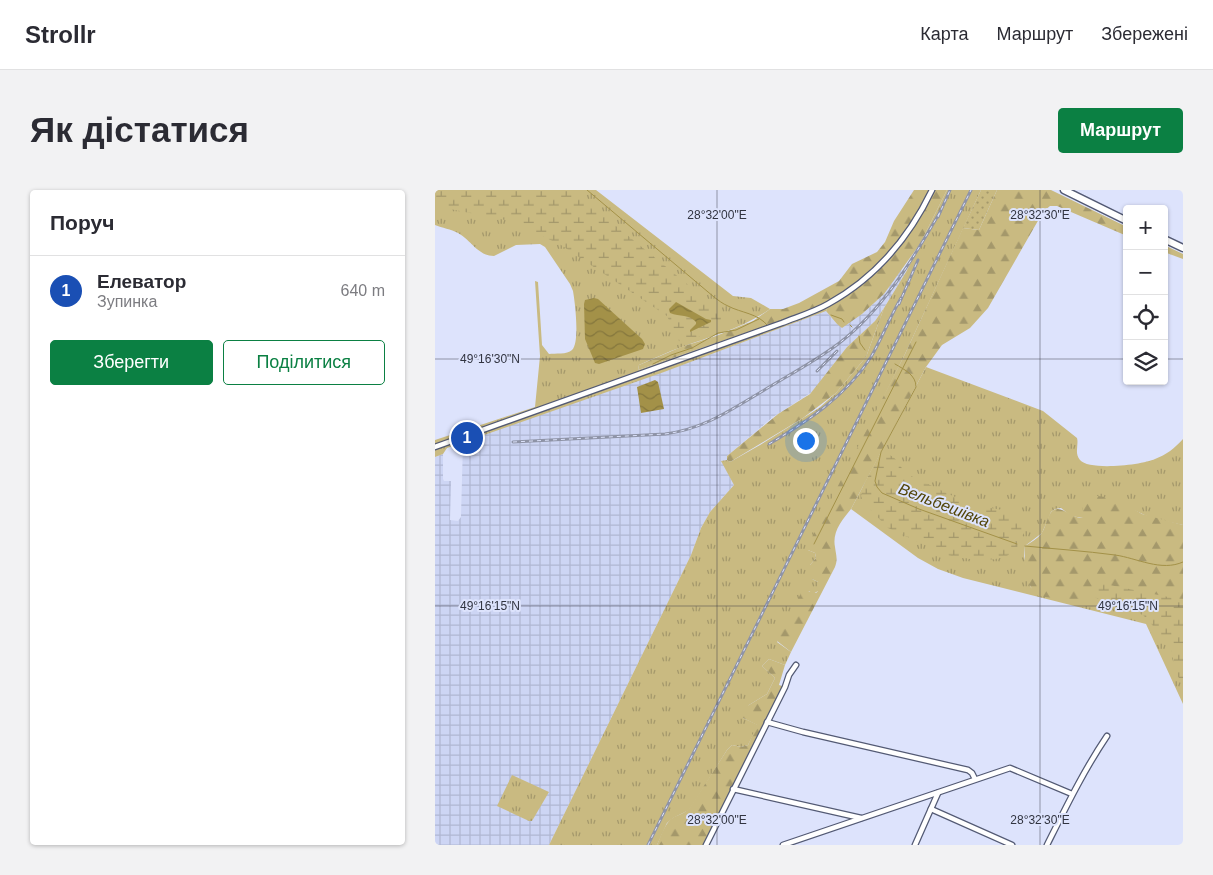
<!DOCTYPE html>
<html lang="uk">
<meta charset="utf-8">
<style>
body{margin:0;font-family:Arial,sans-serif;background:#f2f2f3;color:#2b2b33}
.controls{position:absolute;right:15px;top:15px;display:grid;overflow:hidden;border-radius:5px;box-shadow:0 1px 4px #0004}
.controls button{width:45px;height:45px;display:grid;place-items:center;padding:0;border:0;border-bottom:1px solid #e1e1e2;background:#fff;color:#2b2b33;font:25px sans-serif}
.you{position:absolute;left:370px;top:250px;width:18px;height:18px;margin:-12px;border:4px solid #fff;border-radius:50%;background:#1a73e8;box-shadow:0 0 0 8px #1a73e833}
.badge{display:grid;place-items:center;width:32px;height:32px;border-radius:50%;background:#0b8043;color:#fff;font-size:16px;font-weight:700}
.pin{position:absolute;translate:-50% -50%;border:2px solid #fff;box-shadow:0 1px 5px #0006}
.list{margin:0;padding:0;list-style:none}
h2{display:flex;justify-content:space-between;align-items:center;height:65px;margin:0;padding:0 20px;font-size:21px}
h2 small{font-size:16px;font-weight:400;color:#7c7c81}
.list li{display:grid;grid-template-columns:32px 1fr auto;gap:15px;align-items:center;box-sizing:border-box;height:70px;padding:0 20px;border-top:1px solid #e1e1e2}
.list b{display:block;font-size:19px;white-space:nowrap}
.list p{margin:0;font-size:16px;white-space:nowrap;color:#7c7c81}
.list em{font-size:16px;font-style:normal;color:#7c7c81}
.actions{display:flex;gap:10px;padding:15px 20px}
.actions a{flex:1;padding:11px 0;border:1px solid #0b8043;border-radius:5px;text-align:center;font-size:18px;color:#0b8043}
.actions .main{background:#0b8043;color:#fff}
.icon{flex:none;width:28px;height:28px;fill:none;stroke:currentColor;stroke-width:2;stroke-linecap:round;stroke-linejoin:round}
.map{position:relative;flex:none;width:748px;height:655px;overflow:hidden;border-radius:5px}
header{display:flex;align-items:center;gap:30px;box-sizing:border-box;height:70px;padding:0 25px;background:#fff;border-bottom:1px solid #e1e1e2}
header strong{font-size:24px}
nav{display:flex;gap:28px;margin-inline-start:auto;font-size:18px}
.intro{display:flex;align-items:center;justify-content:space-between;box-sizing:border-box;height:120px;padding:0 30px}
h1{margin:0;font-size:35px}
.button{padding:12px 22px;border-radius:5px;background:#0b8043;color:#fff;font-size:18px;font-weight:700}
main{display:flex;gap:30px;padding:0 30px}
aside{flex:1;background:#fff;border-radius:5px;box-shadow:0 1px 4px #0004}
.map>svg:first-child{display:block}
</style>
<header>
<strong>Strollr</strong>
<nav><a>Карта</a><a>Маршрут</a><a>Збережені</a></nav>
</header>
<div class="intro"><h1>Як дістатися</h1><a class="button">Маршрут</a></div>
<main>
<aside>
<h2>Поруч<small></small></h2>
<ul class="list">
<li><span class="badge" style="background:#1a4fb4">1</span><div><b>Елеватор</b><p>Зупинка</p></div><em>640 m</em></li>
</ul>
<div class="actions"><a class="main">Зберегти</a><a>Поділитися</a></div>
</aside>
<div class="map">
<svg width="748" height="655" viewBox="0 0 748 655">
<defs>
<pattern id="industrial-grid" width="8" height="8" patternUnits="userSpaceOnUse" patternTransform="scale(1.25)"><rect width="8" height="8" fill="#cdd5f4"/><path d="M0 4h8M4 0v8" fill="none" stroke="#b0b7d2"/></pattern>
<pattern id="grass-tufts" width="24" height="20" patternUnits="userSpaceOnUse" patternTransform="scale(1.25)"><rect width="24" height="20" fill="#c9ba81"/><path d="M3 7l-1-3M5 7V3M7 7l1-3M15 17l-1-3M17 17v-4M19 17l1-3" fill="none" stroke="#a4986b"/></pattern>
<pattern id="forest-firs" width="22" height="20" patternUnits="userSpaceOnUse" patternTransform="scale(1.25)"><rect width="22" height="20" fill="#c9ba81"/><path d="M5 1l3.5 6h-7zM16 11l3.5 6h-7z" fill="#a4986b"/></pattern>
<pattern id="wetland-marsh" width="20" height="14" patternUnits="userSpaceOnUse" patternTransform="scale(1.25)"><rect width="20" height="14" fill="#c9ba81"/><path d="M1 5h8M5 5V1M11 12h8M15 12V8" fill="none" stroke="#a4986b"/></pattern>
<pattern id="garden-dots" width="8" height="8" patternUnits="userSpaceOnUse" patternTransform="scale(1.25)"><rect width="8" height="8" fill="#c9ba81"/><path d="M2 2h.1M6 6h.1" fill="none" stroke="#a4986b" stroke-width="1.8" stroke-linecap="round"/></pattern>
<pattern id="water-waves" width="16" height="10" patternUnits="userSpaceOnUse" patternTransform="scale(1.25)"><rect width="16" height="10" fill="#a39148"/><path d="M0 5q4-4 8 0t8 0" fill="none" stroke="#85773d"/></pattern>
</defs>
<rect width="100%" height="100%" fill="#dde3fc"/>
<path fill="url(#industrial-grid)" d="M 466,79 L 471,82 L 449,118 L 440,131 L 412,157 L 377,202 L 338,227 L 292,266 L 292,270 L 287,271 L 299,295 L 275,322 L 266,338 L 256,365 L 114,655 L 0,655 L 0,267 L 8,264 L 8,289 L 9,291 L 16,291 L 15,330 L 23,331 L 26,327 L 28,252 L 233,180 L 391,121 L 402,134 L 427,124 L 449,104 Z"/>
<g fill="url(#grass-tufts)">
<path d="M 0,0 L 161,0 L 298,106 L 316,108 L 335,119 C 306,139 279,145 247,157 C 232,162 218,169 204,175 L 203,180 L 339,133 L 393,111 L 394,114 L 391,121 L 229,182 L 12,258 L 8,264 L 0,267 L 0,250 L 100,217 L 105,166 L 100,91 L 103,92 L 107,155 L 114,164 C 120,163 132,165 137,160 C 145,153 140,112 138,101 L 135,94 L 110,57 L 105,54 L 81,55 L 59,66 C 43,66 36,50 23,43 C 16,39 7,38 0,35 Z"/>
<path d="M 512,0 L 546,0 L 470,164 L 373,360 L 380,363 L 381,368 L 375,375 L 377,389 L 383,392 L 383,401 L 378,404 L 374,401 L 342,452 L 356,462 L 350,475 L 334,469 L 327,476 L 340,488 L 332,504 L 314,515 L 308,528 L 323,535 L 313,555 L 306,557 L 297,555 L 292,560 L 260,611 L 254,620 L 238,628 L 232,633 L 222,655 L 114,655 L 256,365 L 266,338 L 275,322 L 299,295 L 286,271 L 292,270 L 295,272 L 325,255 L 384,218 L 401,203 L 431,167 L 449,118 L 471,82 Z"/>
<path d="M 491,177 L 608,221 L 642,248 C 644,255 639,263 645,270 C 654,281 707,275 720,269 C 731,265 740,258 748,249 L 748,335 L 716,328 L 699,320 L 648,328 L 636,326 L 626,318 L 620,319 L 616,322 L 607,343 L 590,356 L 589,366 L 596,398 L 748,417 L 748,514 L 711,434 L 528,388 L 503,379 L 483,368 L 416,319 Z"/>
<path d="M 77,585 L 114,602 L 97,631 L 94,631 L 62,616 Z"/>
</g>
<g fill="url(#forest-firs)">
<path d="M 479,0 L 512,0 L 485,54 L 449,104 L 427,124 L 407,138 L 402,134 L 391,121 L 394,114 L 392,112 L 339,133 L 203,180 L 204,175 L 246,157 L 281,146 L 318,131 L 335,119 L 348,119 L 364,113 L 404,91 L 417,74 L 442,62 L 450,52 L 459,31 Z"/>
<path d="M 562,0 L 616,0 L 692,37 L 692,46 L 622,16 L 615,16 L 608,22 L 553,118 L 535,138 L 507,155 L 491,177 L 416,319 C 407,330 397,342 400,357 C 401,365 403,369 400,377 L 356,462 L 342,451 L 366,403 L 372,401 L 381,403 L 383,401 L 383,392 L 375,388 L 373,383 L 375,375 L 381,368 L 380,363 L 373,360 L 373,355 L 470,164 L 528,38 L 544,40 Z"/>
<path d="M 729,55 L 748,64 L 748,69 L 729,62 Z"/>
<path d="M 449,118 L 431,167 L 401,203 L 368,228 L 295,272 L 292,270 L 292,266 L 343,224 L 375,204 L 412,157 L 440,131 Z"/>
<path d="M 657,305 L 682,309 L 707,324 L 748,335 L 748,417 L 708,420 L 603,406 C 590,396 589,371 590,356 C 596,352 602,349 606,344 C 612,337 612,320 622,319 C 629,318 637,328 648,328 L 647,315 L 651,306 Z"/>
<path d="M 334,469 L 350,475 L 344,495 L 350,497 L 271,655 L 222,655 C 226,646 230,632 239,627 C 244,625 249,623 254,619 L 292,560 L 297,555 L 306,557 L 313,555 L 322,535 L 308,528 L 306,523 L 314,515 L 332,504 L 340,488 L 327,476 Z"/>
</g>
<g fill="url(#wetland-marsh)">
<path d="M 0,0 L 137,0 L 279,116 L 286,127 L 285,136 L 251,153 L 244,151 L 232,126 L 126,55 L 75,31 L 0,16 Z"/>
<path d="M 446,262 C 467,267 460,276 476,286 L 537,315 C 545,319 553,317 562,319 C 574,320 582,327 591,334 C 592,341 589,342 586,348 C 584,351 583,356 581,359 C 568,376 529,369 512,365 L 453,338 L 429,313 L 426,306 L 430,292 Z"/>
<path d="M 660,392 L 748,410 L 748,494 L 740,482 L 736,457 L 712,429 L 708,425 L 661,408 C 657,403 655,397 660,392 Z"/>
</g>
<path fill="url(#garden-dots)" d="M 546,0 L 562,0 L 544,40 L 528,38 Z"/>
<g fill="url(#water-waves)">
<path d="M 159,108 L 163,109 L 207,149 L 210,154 L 208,159 L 164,174 L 160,173 L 150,149 L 149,114 L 150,110 Z"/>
<path d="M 241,112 L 271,129 L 276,130 L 276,132 L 255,142 L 255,140 L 261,134 L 261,132 C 254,124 245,127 235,123 L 234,119 Z"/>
<path d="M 220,190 L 223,192 L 229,219 L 206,223 L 202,197 Z"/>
</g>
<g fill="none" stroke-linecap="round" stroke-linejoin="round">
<g stroke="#a39148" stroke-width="1">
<path d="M 152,0 L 279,107 C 283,110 288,114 293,116 C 306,123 323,123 333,136"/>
<path d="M 396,125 L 407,129 L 409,132"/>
<path d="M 415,135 L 417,137"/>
<path d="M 424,146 L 425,153 L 430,160"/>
<path d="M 218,174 L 236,165 L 257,158 L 283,143 L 301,140 L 324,129"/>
<path d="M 460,174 C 470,180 481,185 481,197 L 446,262 L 440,291 L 442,297 L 447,303 L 484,319 L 582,354"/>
<path d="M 379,354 L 481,152"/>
<path d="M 590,356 C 620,359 650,361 680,365 C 702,368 726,382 748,372"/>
</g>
<defs>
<g id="minor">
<path d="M 0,257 L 347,133 C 362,127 379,122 393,114 C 440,88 474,48 497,0"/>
<path d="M 332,532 L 368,542 L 533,580 L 537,583 L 540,589"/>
<path d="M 298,599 L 426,628"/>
<path d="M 496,619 L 577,655"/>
<path d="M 271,655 L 350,497 L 354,485 L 361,475"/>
<path d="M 348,655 L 575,578 L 637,604"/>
<path d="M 480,655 L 503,603"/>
<path d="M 612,655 C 631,617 649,580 672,546"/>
</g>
<g id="highway">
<path d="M 629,0 L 692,31"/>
<path d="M 729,49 L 748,58"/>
</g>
</defs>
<use href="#minor" stroke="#535a74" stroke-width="7"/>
<use href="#highway" stroke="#535a74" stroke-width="9"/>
<use href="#minor" stroke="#fff" stroke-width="4.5"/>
<use href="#highway" stroke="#fff" stroke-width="6"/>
<defs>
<g id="rail">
<path d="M 503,27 L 515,0"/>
<path d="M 464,114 L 483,70"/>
<path d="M 382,181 L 402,161"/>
<path d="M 78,252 L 230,244 C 268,239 294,221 326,202 C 352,186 379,172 403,154 C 448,120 478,69 505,22"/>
<path d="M 334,254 C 373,231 411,206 436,167 C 447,148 455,127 466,108"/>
<path d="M 213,655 L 536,0"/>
</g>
</defs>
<use href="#rail" stroke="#8e93a6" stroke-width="3"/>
<use href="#rail" stroke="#dde3fc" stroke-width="1" stroke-dasharray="4" stroke-linecap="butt"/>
</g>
<path fill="none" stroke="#313440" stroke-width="1" stroke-opacity="0.45" d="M 282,0 L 282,655M 605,0 L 605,655M 0,169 L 692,169M 729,169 L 748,169M 0,416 L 748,416"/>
<g text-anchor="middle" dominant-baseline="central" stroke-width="4" stroke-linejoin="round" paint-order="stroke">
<g font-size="16" font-style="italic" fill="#524509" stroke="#dde3fc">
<text transform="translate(509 315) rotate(21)">Вельбешівка</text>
</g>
</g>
<g font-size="12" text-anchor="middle" fill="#313440" stroke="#dde3fc" stroke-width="4" stroke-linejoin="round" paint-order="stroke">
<text x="282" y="29">28°32'00"E</text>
<text x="605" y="29">28°32'30"E</text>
<text x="55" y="173">49°16'30"N</text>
<text x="55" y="420">49°16'15"N</text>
<text x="693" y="420">49°16'15"N</text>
<text x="282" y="634">28°32'00"E</text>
<text x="605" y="634">28°32'30"E</text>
</g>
</svg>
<div class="controls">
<button>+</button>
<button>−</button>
<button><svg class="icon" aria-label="locate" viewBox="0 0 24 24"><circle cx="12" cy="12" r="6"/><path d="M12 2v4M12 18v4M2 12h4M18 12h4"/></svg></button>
<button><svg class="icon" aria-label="layers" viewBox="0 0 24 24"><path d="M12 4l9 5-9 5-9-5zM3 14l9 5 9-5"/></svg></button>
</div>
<div class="you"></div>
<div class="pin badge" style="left:32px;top:248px;background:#1a4fb4">1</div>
</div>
</main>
